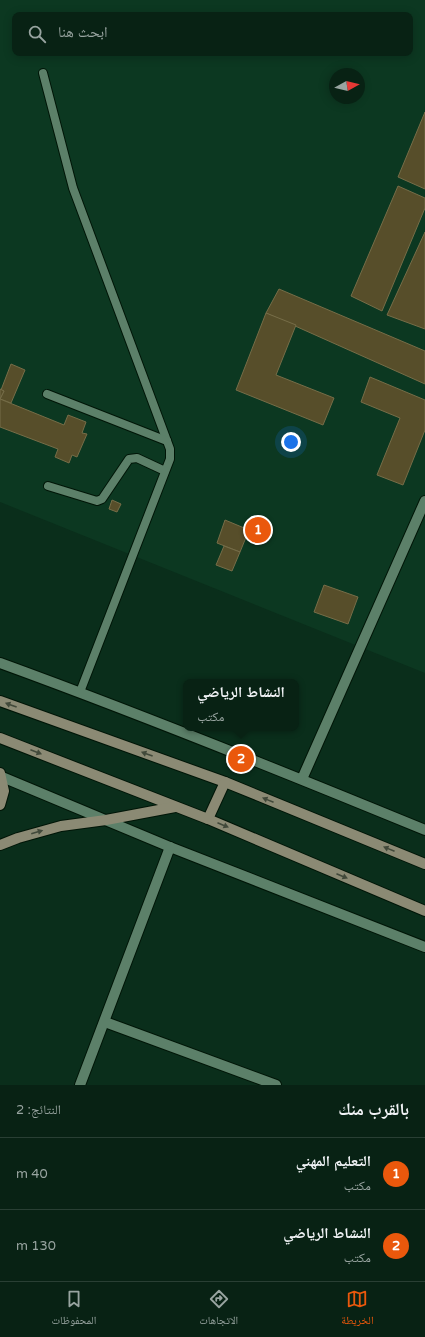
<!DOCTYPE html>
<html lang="ar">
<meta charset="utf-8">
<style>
body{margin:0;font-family:"Varela Round","Noto Naskh Arabic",sans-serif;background:#162f22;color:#f1f3f6;direction:rtl}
.compass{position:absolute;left:329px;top:68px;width:36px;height:36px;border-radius:50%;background:#082214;box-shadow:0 2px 10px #0003;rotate:82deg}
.you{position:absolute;left:291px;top:442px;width:14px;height:14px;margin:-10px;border:3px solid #fff;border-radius:50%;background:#1a73e8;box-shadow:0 0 0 6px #1a73e833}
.badge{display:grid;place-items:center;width:26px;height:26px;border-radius:50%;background:#ea580c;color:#fff;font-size:13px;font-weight:700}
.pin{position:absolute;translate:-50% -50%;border:2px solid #fff;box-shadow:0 1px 4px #0006}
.popup{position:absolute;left:183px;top:679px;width:116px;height:52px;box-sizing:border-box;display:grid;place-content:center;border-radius:8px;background:#082214;filter:drop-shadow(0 1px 3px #0005);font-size:13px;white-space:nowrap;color:#98a4a0}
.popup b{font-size:15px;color:#f1f3f6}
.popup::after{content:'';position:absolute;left:50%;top:100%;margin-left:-8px;border:8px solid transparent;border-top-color:#082214}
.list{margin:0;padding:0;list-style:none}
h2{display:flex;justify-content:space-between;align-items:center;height:52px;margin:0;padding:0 16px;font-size:17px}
h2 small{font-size:13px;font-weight:400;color:#98a4a0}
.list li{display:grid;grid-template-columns:26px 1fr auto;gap:12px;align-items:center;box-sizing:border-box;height:72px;padding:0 16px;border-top:1px solid #293f34}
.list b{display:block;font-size:15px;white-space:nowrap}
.list p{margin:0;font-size:13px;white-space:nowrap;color:#98a4a0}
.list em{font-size:13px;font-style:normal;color:#98a4a0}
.icon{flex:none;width:22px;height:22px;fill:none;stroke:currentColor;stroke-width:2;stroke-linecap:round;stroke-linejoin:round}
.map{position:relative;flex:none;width:425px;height:1085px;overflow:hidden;direction:ltr}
.search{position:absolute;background:#082214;box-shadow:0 2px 10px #0003;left:12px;right:12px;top:12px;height:44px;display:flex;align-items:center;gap:10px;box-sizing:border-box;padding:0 14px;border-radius:8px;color:#98a4a0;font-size:15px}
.sheet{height:196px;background:#082214}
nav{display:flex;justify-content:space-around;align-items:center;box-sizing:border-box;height:56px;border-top:1px solid #293f34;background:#082214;font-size:11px;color:#98a4a0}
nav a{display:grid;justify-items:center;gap:2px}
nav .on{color:#ea580c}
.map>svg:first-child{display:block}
</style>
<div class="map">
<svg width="425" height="1085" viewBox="0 0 425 1085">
<rect width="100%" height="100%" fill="#0a2e1b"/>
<path fill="#0c3821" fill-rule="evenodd" d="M 0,0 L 425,0 L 425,673 L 0,502 ZM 15,15 L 410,15 L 410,53 L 15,53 ZM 335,74 L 359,74 L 359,98 L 335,98 Z"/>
<g fill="#574e2a" stroke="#766d48">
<path d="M 425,112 L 425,189 L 398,177 Z"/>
<path d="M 398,186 L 425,198 L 425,208 L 382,311 L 351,296 Z"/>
<path d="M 425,232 L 425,329 L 387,315 Z"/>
<path d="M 279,289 L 425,351 L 425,384 L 266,313 Z"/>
<path d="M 266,313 L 296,325 L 276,375 L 334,398 L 323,425 L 236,390 Z"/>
<path d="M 11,364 L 25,370 L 11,403 L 0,399 L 4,391 L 1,390 Z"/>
<path d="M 370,377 L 425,400 L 425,430 L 403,485 L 377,475 L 400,418 L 361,402 Z"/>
<path d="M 0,389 L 4,391 L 0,399 L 64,425 L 68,415 L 86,422 L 82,433 L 87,434 L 77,457 L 72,455 L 69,463 L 55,457 L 58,449 L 0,427 Z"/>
<path d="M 112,500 L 121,504 L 117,512 L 109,509 Z"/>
<path d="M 225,520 L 249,530 L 240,552 L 217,543 Z"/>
<path d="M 224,546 L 240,552 L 232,571 L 216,565 Z"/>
<path d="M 324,585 L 358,597 L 348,624 L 314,612 Z"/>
</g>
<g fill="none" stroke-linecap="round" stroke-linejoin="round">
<defs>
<g id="lane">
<path d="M 43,73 L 73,188 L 170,449 L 170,459 L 80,692"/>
<path d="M 47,394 L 167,441"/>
<path d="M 48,486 L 97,501 L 102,499 L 129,459 L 137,458 L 165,471"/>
</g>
<g id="street">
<path d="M 0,663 C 143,715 284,772 425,830"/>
<path d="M 0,776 L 170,847 L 425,947"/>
<path d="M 302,779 L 425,501"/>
<path d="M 105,1022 L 276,1085"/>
<path d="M 80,1085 L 170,847"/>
</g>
<g id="secondary">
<path d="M 0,701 L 225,782 L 425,864"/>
<path d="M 0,738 L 208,819 L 425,911"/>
<path d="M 0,773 L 4,791 L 0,805"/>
<path d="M 208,819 L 225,782"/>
<path d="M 0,845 L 18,838 L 61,826 L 106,820 L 175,807"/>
</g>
</defs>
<use href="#lane" stroke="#001507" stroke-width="10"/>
<use href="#street" stroke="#001507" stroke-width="12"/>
<use href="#secondary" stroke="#001507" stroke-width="12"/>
<use href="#lane" stroke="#5c8069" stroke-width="8"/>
<use href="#street" stroke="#5c8069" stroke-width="10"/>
<use href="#secondary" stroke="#8b8a74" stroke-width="10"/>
</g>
<defs><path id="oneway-solid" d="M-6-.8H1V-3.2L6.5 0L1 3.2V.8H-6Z"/></defs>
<g fill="#41493a">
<use href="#oneway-solid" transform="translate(11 705) rotate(-160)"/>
<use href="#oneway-solid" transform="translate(36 752) rotate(21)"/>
<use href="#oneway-solid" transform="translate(147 754) rotate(-160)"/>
<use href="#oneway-solid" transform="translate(268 800) rotate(-158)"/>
<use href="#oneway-solid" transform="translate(223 825) rotate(23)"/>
<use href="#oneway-solid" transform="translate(37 832) rotate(-16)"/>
<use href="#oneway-solid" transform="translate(389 849) rotate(-158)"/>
<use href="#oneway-solid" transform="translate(342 876) rotate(23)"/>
</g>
</svg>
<svg class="compass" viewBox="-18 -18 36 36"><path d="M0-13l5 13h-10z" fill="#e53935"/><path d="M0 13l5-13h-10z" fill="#98a4a0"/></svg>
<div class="you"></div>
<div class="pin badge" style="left:258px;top:530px">1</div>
<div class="pin badge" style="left:241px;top:759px">2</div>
<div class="popup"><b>النشاط الرياضي</b>مكتب</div>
<div class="search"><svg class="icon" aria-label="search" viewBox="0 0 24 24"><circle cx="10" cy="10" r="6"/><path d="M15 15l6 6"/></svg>ابحث هنا</div>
</div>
<section class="sheet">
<h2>بالقرب منك<small>النتائج: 2</small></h2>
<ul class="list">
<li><span class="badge">1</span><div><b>التعليم المهني</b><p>مكتب</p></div><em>40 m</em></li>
<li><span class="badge">2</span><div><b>النشاط الرياضي</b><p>مكتب</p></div><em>130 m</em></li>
</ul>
</section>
<nav>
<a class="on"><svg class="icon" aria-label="map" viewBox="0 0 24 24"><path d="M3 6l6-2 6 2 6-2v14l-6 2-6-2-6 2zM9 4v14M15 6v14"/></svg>الخريطة</a>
<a><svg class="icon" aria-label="directions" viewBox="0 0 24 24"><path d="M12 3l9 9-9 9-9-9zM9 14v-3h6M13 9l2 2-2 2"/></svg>الاتجاهات</a>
<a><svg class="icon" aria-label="saved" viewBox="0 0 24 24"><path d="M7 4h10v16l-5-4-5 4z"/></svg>المحفوظات</a>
</nav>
